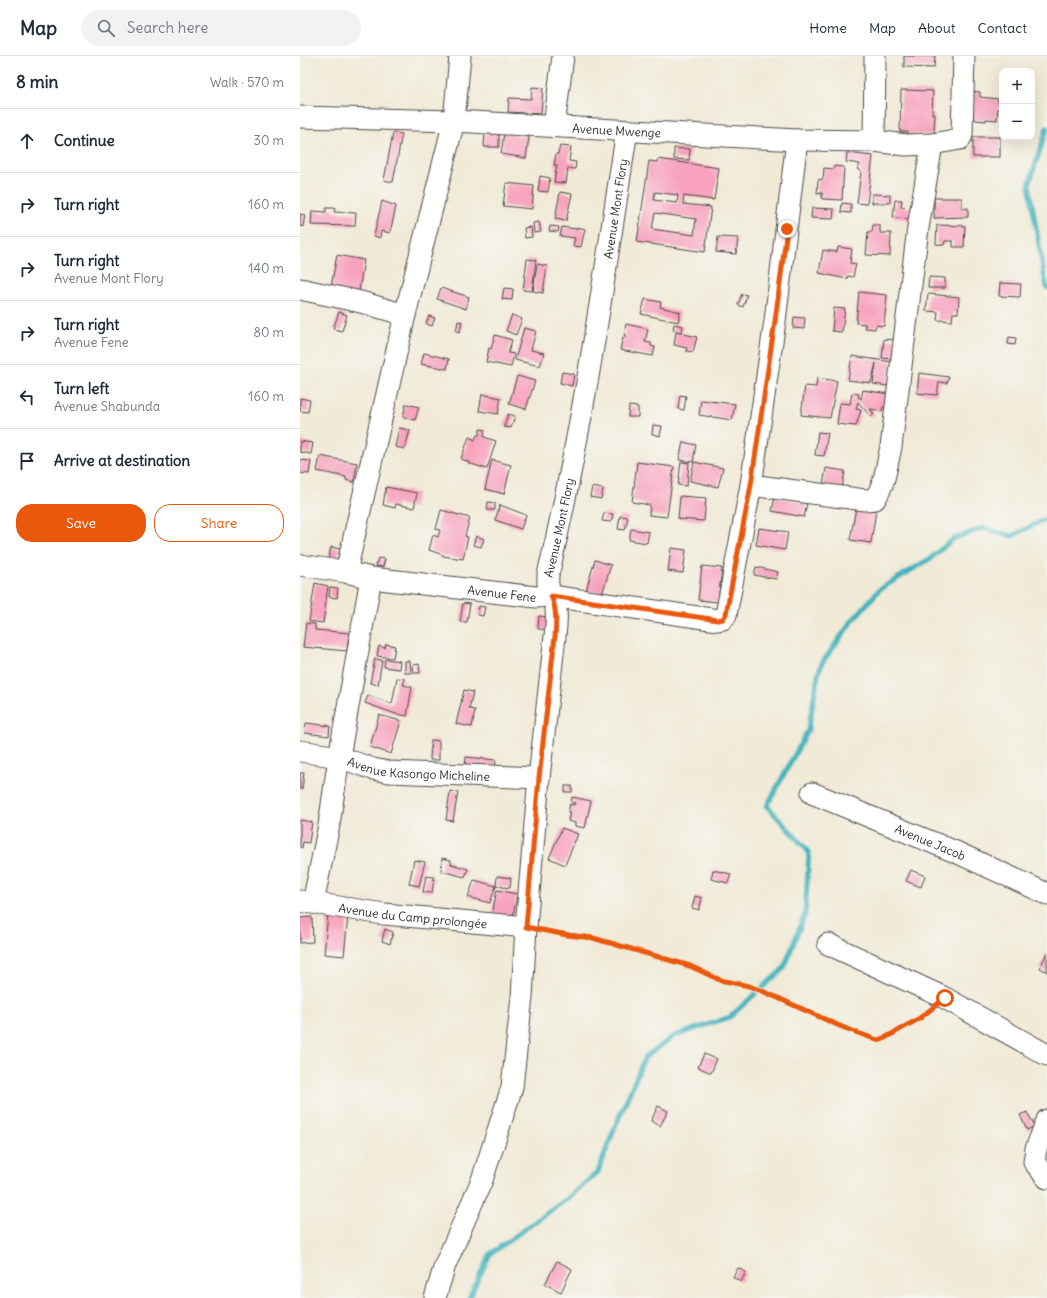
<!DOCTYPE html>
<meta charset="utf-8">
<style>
body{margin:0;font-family:Delius,sans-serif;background:#f2f2f3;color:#1f2937}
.controls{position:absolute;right:12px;top:12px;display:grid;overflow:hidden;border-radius:8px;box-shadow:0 4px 16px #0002}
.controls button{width:36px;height:36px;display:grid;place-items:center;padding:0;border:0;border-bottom:1px solid #e0e1e3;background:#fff;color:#1f2937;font:20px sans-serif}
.stop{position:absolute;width:12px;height:12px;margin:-9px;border:3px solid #ea580c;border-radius:50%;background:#fff}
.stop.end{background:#ea580c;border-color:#fff;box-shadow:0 1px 4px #0008}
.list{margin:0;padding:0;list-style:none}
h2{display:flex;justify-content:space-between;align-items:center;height:52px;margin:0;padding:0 16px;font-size:17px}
h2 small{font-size:13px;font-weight:400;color:#747a83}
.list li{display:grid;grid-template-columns:26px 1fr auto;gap:12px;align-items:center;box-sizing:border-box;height:64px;padding:0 16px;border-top:1px solid #e0e1e3}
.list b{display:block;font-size:15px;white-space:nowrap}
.list p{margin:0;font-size:13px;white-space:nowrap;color:#747a83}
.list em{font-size:13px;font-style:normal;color:#747a83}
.actions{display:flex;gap:8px;padding:12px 16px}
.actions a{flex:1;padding:9px 0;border:1px solid #ea580c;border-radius:16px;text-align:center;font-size:14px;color:#ea580c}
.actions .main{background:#ea580c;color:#fff}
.icon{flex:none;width:22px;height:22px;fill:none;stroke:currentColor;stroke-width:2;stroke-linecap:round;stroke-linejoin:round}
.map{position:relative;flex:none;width:747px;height:1242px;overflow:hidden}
header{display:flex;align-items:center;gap:24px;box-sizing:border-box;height:56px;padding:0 20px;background:#fff;border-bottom:1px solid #e0e1e3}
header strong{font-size:19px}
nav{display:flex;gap:22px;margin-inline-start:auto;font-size:14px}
.search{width:280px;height:36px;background:#f2f2f3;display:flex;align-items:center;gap:10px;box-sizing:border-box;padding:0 14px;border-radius:22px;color:#747a83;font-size:15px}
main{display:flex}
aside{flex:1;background:#fff}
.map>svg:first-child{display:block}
</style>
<header>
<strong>Map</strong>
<div class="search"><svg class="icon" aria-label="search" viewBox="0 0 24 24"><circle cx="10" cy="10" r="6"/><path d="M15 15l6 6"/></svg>Search here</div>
<nav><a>Home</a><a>Map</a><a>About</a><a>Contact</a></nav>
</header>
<main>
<aside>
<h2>8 min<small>Walk · 570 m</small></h2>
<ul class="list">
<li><svg class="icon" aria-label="ahead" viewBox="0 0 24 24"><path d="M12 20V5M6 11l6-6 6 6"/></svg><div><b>Continue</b></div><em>30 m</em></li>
<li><svg class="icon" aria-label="right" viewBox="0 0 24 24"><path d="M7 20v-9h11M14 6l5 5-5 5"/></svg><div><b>Turn right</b></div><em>160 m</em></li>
<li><svg class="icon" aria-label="right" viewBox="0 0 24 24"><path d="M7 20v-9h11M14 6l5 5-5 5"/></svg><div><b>Turn right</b><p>Avenue Mont Flory</p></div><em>140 m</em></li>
<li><svg class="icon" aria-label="right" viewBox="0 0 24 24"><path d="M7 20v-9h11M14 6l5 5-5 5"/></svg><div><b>Turn right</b><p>Avenue Fene</p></div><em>80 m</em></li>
<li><svg class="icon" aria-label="left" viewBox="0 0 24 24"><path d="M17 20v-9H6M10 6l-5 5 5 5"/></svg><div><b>Turn left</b><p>Avenue Shabunda</p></div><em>160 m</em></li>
<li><svg class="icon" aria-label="arrive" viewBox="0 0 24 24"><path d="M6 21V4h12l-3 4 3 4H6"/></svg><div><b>Arrive at destination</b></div></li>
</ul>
<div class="actions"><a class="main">Save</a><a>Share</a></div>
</aside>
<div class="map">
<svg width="747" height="1242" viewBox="0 0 747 1242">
<rect width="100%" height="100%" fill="#f6f6f2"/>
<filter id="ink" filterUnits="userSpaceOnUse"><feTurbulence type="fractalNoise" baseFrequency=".025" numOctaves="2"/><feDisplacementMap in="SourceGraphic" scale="8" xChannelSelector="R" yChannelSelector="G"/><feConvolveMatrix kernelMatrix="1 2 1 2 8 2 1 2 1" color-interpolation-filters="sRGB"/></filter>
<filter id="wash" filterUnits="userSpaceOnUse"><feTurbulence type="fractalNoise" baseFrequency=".012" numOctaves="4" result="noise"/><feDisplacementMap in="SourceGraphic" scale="16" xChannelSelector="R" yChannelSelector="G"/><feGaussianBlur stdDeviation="0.9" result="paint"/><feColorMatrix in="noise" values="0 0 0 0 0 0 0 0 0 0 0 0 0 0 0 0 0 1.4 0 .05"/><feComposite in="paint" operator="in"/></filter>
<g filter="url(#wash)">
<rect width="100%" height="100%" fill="#f0ead6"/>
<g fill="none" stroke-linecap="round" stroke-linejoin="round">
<g stroke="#44b4bd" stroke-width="5">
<path d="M 747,72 L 729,129 L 744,219 L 747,232"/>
<path d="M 463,931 L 484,912 L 505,858 L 509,796 L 467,750 L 508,674 L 518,619 L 522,607 L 552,565 L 580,533 L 631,502 L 653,483 L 683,472 L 712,480 L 747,462"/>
<path d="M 169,1242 L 190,1198 L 268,1142 L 298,1116 L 315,1071 L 345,1001 L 374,980 L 430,961 L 455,938"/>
</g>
</g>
<g id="blocks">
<g fill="#f8a2be" fill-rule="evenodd">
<path d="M 604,0 L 635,0 L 634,12 L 604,11 Z"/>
<path d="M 232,31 L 243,32 L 241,58 L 208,56 L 209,42 L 231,43 Z"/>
<path d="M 601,34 L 633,35 L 632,58 L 635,58 L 634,77 L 632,77 L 632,79 L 608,78 L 608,76 L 600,76 Z"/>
<path d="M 671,35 L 680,36 L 680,41 L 698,43 L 698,47 L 702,48 L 702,52 L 698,52 L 697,64 L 686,63 L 686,65 L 675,64 L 675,62 L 669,62 Z"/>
<path d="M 185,75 L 199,76 L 199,91 L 184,91 Z"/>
<path d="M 93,77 L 102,78 L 93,126 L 84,124 Z"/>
<path d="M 204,77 L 229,81 L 226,102 L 201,98 Z"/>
<rect x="673" y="81" width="27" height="20"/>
<path d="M 260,90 L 271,91 L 269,105 L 276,106 L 275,113 L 268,112 L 266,127 L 254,126 L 257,109 L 254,109 L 256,98 L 258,98 Z"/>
<path d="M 374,92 L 390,93 L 389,104 L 374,103 Z"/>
<path d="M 547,97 L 573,100 L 567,148 L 557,147 L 561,115 L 557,113 L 560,108 L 546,106 Z"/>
<path d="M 358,103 L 419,112 L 414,144 L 384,140 L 383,148 L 411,151 L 405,196 L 337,186 L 349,105 L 357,106 ZM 355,136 L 378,139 L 377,147 L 354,144 ZM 355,157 L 396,163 L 394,179 L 352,173 Z"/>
<path d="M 534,110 L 544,111 L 542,144 L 522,143 L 522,137 L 517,138 L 518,124 L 523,123 L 524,112 L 534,113 Z"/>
<path d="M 240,120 L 250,122 L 248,136 L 238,135 Z"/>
<path d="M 206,127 L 234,130 L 232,153 L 203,150 Z"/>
<path d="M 260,136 L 272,138 L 266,165 L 255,163 Z"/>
<path d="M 572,138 L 590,139 L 590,147 L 572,147 Z"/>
<path d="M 634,142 L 662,142 L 662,153 L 668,152 L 668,161 L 634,162 Z"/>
<path d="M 595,144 L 602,144 L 601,151 L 612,152 L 611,164 L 593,161 Z"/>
<path d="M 82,145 L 96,150 L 90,177 L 81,175 L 80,182 L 74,180 Z"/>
<path d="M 542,147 L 551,148 L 551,157 L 541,156 Z"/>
<path d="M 26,152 L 35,152 L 34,156 L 56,157 L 55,170 L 11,169 L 12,155 L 26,156 Z"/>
<path d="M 512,152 L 534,153 L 533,163 L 511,162 Z"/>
<path d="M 0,158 L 5,159 L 3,171 L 0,170 Z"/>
<path d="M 239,166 L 241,176 L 234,177 L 233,167 Z"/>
<path d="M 573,169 L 580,169 L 580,177 L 591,177 L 590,200 L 566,199 L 568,176 L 572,176 Z"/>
<path d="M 637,169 L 665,170 L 664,191 L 653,191 L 653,185 L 645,185 L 644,189 L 636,188 Z"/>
<path d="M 250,170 L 259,171 L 258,176 L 249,175 Z"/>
<path d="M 231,171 L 232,181 L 225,182 L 224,172 Z"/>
<path d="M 262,171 L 277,173 L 277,171 L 285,173 L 281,191 L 273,190 L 275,182 L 260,180 Z"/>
<path d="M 418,181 L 438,182 L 436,198 L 416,196 Z"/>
<path d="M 538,191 L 552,193 L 550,207 L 556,208 L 553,221 L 548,220 L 547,223 L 519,217 L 523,194 L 537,196 Z"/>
<path d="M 37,199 L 64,204 L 58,241 L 30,236 Z"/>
<path d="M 227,203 L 236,204 L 232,235 L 223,234 Z"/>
<path d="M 237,208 L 247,210 L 243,237 L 233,235 Z"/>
<path d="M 629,221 L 645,222 L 645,232 L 628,232 Z"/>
<path d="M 700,227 L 721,228 L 720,241 L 699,240 Z"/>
<path d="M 141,232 L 169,241 L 166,253 L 137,243 Z"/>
<path d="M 204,232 L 213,233 L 212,244 L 202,243 Z"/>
<path d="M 559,236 L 587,239 L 584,270 L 576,269 L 575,273 L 565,272 L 565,268 L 556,267 Z"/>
<path d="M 442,238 L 447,239 L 443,251 L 438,249 Z"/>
<path d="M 628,238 L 659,241 L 658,257 L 653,257 L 652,265 L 637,264 L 638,256 L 626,255 Z"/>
<path d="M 345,243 L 361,246 L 360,251 L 380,256 L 378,266 L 341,258 Z"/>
<path d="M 534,252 L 545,253 L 542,276 L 532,275 Z"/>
<path d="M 39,256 L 47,259 L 42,275 L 33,273 Z"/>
<path d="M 212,259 L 222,263 L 216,279 L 206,275 Z"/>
<path d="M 129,260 L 135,262 L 132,270 L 126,268 Z"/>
<path d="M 494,261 L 505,262 L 504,273 L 493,272 Z"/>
<path d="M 158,265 L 162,266 L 160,276 L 156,275 Z"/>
<path d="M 326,268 L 348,273 L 345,286 L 351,287 L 351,290 L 355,291 L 353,300 L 320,294 L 323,281 L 325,282 L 326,280 L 324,279 Z"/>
<path d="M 374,268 L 383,270 L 382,276 L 373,274 Z"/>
<path d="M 224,272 L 236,275 L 231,294 L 244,297 L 240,310 L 215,304 Z"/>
<path d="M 376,276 L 397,281 L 393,296 L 386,295 L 387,292 L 374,289 Z"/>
<path d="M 195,279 L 212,284 L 208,297 L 214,298 L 211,311 L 186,306 L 189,292 L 191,293 Z"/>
<path d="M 709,281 L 716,282 L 715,289 L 708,288 Z"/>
<path d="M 584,283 L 595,284 L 601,304 L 582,302 Z"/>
<path d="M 124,297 L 149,303 L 147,313 L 121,308 Z"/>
<path d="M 552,300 L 592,306 L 588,330 L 573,328 L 576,307 L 571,327 L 548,324 Z"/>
<path d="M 262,316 L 274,318 L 272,330 L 260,327 Z"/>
<path d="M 619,317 L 649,321 L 647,327 L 639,326 L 637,339 L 617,337 Z"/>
<path d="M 217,320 L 235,325 L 226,353 L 209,348 Z"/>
<path d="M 517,322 L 537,325 L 530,362 L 501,359 L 505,330 L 516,331 Z"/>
<path d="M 563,334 L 589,338 L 587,352 L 583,351 L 582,355 L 570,353 L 574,358 L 571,361 L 558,346 L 556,353 L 561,354 L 556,370 L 537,368 L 540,347 L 550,348 L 552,337 L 559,338 L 558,341 L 561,343 Z"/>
<path d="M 182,338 L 201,342 L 198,358 L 179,355 Z"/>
<path d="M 380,339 L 386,340 L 384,354 L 378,353 Z"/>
<path d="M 0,342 L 10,344 L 8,356 L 0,355 Z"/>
<path d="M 401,344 L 435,348 L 432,364 L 399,359 Z"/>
<path d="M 106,348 L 119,351 L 115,364 L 103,361 Z"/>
<path d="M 329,350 L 338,351 L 338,361 L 328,361 Z"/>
<path d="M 208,358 L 215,360 L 211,372 L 204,371 Z"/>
<path d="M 353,369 L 362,370 L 360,380 L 352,378 Z"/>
<path d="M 99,372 L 110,374 L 105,393 L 95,391 Z"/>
<path d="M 180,373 L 185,374 L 184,381 L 196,385 L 187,413 L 168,407 L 169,406 L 161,403 L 169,381 L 175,384 L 177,379 L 179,379 Z"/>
<path d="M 518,376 L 528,377 L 524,400 L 515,399 Z"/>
<path d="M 0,385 L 13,387 L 11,398 L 0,396 Z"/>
<path d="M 383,386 L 396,389 L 393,406 L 379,404 Z"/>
<path d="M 20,400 L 57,407 L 54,426 L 46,424 L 46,421 L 17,415 Z"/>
<path d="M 0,404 L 11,405 L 9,418 L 0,417 Z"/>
<path d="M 192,404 L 211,409 L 204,438 L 185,433 Z"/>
<path d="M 337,406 L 374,411 L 367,461 L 349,459 L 350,449 L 332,446 Z"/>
<path d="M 381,406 L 389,407 L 387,430 L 378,429 Z"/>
<path d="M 394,406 L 423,412 L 418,431 L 390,425 Z"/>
<path d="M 526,412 L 545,415 L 541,438 L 522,435 Z"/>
<path d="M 86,431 L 117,437 L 114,452 L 96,448 L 95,452 L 83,449 Z"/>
<path d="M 292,431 L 303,433 L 301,443 L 290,441 Z"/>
<path d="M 380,440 L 406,442 L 404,465 L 378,463 Z"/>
<path d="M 475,441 L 507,447 L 504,461 L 472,455 Z"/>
<path d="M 188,446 L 195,447 L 195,454 L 187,454 Z"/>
<path d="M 200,449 L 226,459 L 221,473 L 195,464 Z"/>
<path d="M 556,452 L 576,455 L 571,487 L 550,484 Z"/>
<path d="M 141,454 L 170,462 L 165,480 L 168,481 L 163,503 L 143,500 L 143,499 L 129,494 L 133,479 L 138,481 L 140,474 L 136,473 Z"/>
<path d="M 304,457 L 313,458 L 311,466 L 302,465 Z"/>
<path d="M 320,460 L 328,461 L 325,474 L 318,473 Z"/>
<path d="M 459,472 L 488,476 L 485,494 L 456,489 Z"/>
<path d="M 331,473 L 349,476 L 347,487 L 329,484 Z"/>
<path d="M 176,480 L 184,483 L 181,491 L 173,489 Z"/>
<path d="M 31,491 L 40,493 L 37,506 L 28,504 Z"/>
<path d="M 371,492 L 386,494 L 383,517 L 368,515 Z"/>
<path d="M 78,502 L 85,503 L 83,511 L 76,510 Z"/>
<path d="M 295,504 L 311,509 L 302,538 L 286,534 Z"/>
<path d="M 402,510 L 422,512 L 418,546 L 398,544 Z"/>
<path d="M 456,511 L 478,516 L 476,523 L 454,519 Z"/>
<path d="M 15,527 L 28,530 L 23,567 L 9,565 Z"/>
<path d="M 30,531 L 38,532 L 37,542 L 29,541 Z"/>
<path d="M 163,547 L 170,548 L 167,566 L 160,566 Z"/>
<path d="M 179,550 L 185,551 L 183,560 L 178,559 Z"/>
<path d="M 239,560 L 255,562 L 254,574 L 238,573 Z"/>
<path d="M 6,567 L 15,568 L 15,574 L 49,577 L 47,595 L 3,591 Z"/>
<path d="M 86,588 L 95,590 L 93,602 L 77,600 L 79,590 L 85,592 Z"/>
<path d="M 75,603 L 82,604 L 78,629 L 70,627 Z"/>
<path d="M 85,603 L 100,605 L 99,613 L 84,611 Z"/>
<path d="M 105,605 L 110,605 L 111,617 L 105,617 Z"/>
<path d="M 119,608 L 120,617 L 114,617 L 113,609 Z"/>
<path d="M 97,622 L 105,623 L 103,629 L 112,631 L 107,660 L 96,658 L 65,647 L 68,639 L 92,648 Z"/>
<path d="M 164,634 L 173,636 L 169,653 L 175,654 L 172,671 L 156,668 Z"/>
<path d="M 79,659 L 101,665 L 91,698 L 70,691 Z"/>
<path d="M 6,667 L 30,670 L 29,680 L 5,677 Z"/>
<path d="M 131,684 L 139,685 L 139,704 L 130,704 Z"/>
<path d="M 166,701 L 196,704 L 195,714 L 165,711 Z"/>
<path d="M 0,717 L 4,717 L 2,733 L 0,733 Z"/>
<rect x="265" y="730" width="7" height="6"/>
<path d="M 150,735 L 158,736 L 153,765 L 146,764 Z"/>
<path d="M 272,741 L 291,745 L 285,772 L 275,770 L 275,767 L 268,765 L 270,756 L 268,756 L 270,748 L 274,749 L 275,747 L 271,746 Z"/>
<path d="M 0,764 L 12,766 L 9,787 L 3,786 L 2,792 L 0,791 Z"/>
<path d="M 262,772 L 278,778 L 265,809 L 249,802 Z"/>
<path d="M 142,802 L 151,804 L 151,808 L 168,813 L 165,821 L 141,815 Z"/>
<path d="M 114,804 L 125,806 L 119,830 L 109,828 Z"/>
<path d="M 413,814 L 431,818 L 428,827 L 411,823 Z"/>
<path d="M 611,814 L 625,820 L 621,831 L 606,825 Z"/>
<path d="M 126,820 L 134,821 L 132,837 L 123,836 Z"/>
<path d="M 197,820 L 211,822 L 210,832 L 196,830 Z"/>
<path d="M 174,824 L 196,830 L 190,847 L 168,841 Z"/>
<path d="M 197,834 L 217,838 L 213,861 L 192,857 Z"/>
<path d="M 395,840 L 402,842 L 399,854 L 392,852 Z"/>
<path d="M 28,858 L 48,860 L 44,900 L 24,898 Z"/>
<path d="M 12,861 L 13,886 L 0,887 L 0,862 Z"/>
<path d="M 85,873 L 93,876 L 90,888 L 82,885 Z"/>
<path d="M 747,896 L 747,916 L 740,912 Z"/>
<path d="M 404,998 L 417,1003 L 411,1017 L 398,1011 Z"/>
<path d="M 358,1050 L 368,1055 L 360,1070 L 351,1065 Z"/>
<path d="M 727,1056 L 735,1070 L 727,1074 L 720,1059 Z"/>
<path d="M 257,1205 L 272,1213 L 261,1236 L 245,1228 Z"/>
<path d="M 438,1212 L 446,1216 L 441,1226 L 433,1221 Z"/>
</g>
</g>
</g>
<g filter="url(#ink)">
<use href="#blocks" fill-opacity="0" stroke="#494845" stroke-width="1"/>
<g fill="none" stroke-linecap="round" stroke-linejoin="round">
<defs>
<g id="minor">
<path id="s1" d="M 0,61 L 154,65 L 497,84 L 574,85 L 606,89 L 632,88 L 660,83 L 662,79 L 664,0"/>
<path d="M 254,70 L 263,0"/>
<path d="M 574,85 L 575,0"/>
<path d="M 0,233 L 61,246 L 105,259"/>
<path d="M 451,429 L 565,444 L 575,443 C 585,428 587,408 591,391 L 618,172 L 632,88"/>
<path id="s2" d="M 0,509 L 46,516 L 71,522 L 236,541 L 251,540 L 418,564 L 423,563 L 426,559 L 451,429 L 475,265 L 497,84"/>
<path d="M 46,516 L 105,259 L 154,65 L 160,0"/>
<path id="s3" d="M 0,695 L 39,701 L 73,713 L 89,716 L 239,722"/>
<path id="s4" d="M 512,737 L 658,797 L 747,838"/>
<path id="s5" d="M 0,845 L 84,858 L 226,871"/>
<path d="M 13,847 L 29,769 L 39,701 L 71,522"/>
<path d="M 528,888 L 645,942 L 747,999"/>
<path d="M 747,1064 L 736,1093 L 734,1106 L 747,1122"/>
<path id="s6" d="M 135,1242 L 145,1209 L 182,1124 L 212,1031 L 222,941 L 226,871 L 239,722 L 255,580 C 256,570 258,558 255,548 C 250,535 247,533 248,519 C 283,372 304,223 327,74"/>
</g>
</defs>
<use href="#minor" stroke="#494845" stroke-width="23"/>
<path stroke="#494845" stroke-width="2.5" stroke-dasharray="3 3" stroke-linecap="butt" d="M 243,874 L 293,882 L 390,910 L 420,924 L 449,930 L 467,937 L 542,971 L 577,984 L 585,982 L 620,962 L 631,954"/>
<use href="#minor" stroke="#fff" stroke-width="21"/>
</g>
</g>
<g fill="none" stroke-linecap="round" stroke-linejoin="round" filter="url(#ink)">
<path stroke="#ea580c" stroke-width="5" d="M 487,173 L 475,265 L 451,429 L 426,558 L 423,563 L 418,564 L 251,540 C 257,553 256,566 255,580 L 239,722 L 226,871 L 267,879 L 293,882 L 390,910 L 420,924 L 449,930 L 467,937 L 542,971 L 577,984 L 585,982 L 620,962 L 645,942"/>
</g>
<g text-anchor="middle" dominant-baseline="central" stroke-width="4" stroke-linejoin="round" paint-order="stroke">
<g font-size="12" fill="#2b2b2b" stroke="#f6f6f2">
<text stroke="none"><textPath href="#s1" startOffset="317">Avenue Mwenge</textPath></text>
<text stroke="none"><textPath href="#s6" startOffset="1113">Avenue Mont Flory</textPath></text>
<text stroke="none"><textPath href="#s6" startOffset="789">Avenue Mont Flory</textPath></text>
<text stroke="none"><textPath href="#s2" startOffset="204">Avenue Fene</textPath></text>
<text stroke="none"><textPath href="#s3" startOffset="121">Avenue Kasongo Micheline</textPath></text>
<text stroke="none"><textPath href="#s4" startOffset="128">Avenue Jacob</textPath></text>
<text stroke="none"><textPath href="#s5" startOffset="114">Avenue du Camp prolongée</textPath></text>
</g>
</g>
</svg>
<div class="controls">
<button>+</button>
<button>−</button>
</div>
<div class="stop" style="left:645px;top:942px"></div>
<div class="stop end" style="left:487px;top:173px"></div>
</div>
</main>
